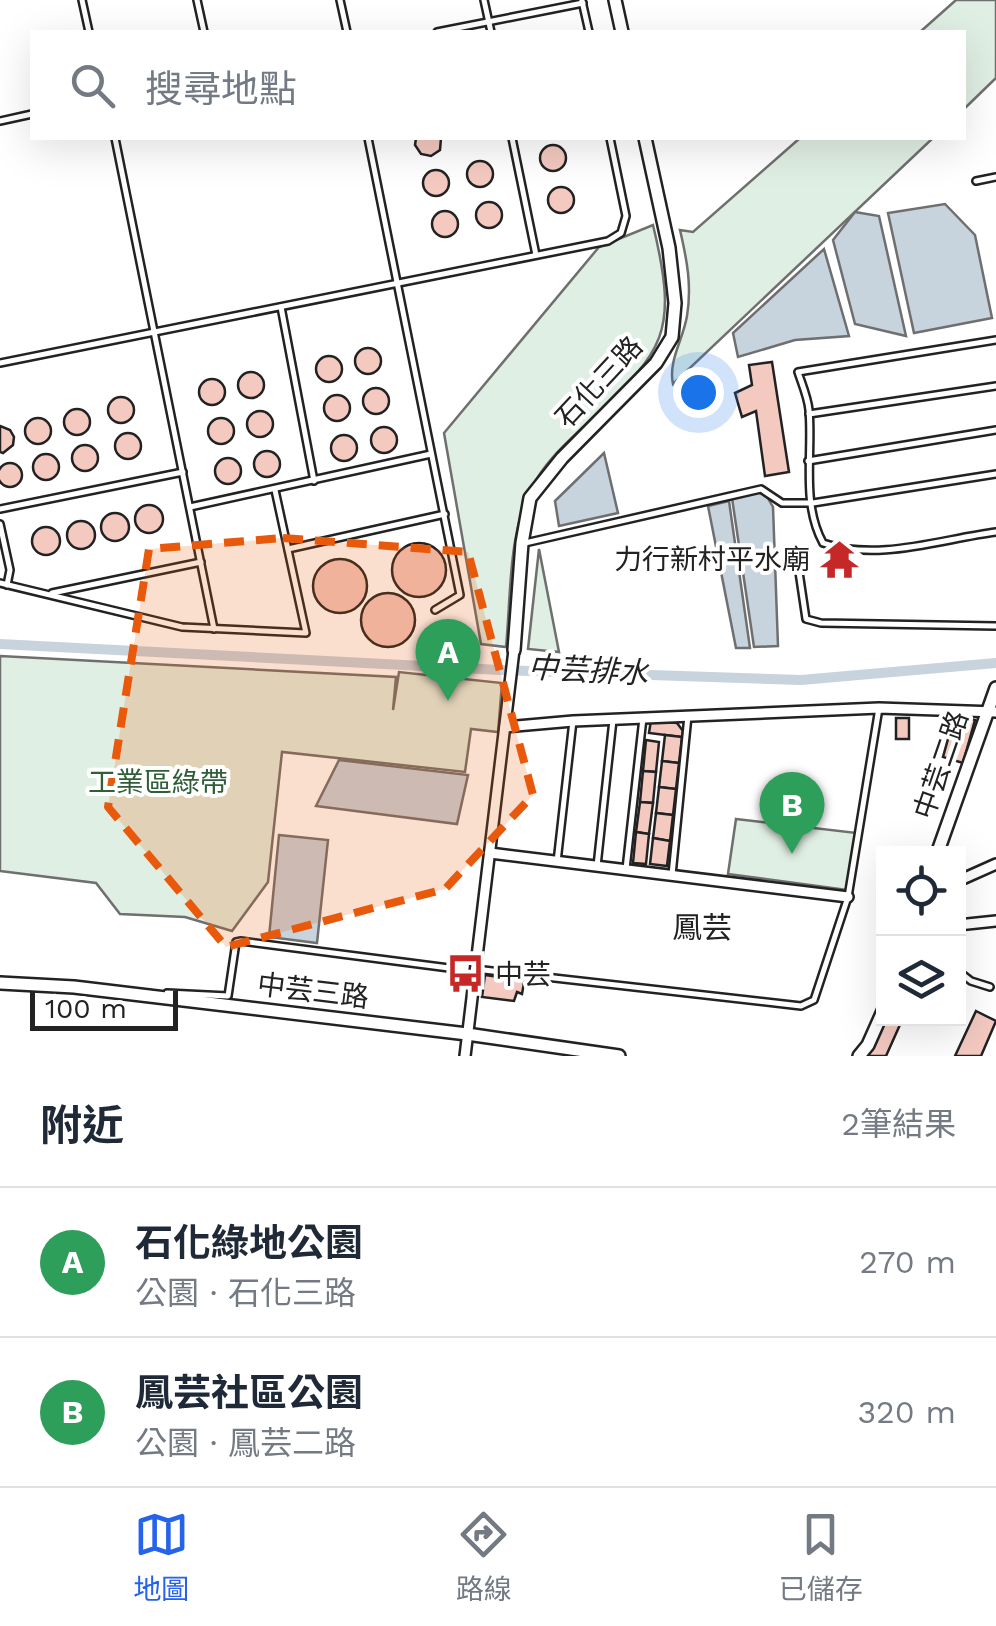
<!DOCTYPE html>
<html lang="zh-TW">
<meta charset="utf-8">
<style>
body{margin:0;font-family:"Work Sans","Noto Sans TC",sans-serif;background:#f6f6f7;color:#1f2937}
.controls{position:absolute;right:30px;bottom:30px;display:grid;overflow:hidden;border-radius:0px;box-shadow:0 10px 40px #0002}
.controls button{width:90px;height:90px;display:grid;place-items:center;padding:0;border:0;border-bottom:2px solid #e0e1e3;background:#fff;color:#1f2937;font:50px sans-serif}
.scale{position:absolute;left:30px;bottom:25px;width:148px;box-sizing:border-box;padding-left:10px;border:5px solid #222;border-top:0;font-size:28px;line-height:35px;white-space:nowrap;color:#222;-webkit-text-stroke:8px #fff;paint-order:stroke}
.you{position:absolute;left:698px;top:392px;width:35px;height:35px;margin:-25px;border:8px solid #fff;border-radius:50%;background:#1a73e8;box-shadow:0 0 0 15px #1a73e833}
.badge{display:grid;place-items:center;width:65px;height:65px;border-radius:50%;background:#2563eb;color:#fff;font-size:32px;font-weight:700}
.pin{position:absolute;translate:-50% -82px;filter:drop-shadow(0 2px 5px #0008)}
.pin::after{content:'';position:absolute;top:52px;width:35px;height:30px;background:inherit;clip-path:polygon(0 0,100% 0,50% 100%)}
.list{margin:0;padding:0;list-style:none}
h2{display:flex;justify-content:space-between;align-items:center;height:130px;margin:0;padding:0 40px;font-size:42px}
h2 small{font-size:32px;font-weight:400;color:#747a83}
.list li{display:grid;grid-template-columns:65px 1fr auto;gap:30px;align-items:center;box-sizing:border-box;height:150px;padding:0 40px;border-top:2px solid #e0e1e3}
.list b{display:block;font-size:38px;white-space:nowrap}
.list p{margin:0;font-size:32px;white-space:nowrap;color:#747a83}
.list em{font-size:32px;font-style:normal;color:#747a83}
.icon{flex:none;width:55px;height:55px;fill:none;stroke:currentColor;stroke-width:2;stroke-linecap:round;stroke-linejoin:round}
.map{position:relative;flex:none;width:996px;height:1056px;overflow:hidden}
.search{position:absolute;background:#fff;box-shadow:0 10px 40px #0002;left:30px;right:30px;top:30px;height:110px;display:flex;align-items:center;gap:25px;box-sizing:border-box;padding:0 35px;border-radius:0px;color:#747a83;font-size:38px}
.sheet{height:430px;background:#fff}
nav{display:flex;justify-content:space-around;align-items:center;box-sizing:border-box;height:140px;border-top:2px solid #e0e1e3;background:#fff;font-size:28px;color:#747a83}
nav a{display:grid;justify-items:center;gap:5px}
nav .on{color:#2563eb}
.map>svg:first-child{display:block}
</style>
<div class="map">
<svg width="996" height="1056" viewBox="0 0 996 1056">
<rect width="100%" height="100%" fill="#fff"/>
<g fill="#e0efe3" stroke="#6f6f6f" stroke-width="2.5">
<path d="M 956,0 L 996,0 L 996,78 L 964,109 L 964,32 L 920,32 Z"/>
<path d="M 800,138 L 933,138 L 673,384 C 668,361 683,340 687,316 C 692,286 687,260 680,230 L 693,232 Z"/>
<path d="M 653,225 C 681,341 661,352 580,430 C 561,448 543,465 531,489 C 508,535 511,596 506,647 L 481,644 L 444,433 L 599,247 Z"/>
<path d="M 539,549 L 559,652 L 528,649 Z"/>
<path d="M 0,656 L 396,677 L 393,710 L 399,672 L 502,683 L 498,732 L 471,729 L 465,772 L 282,752 L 268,882 L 232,931 L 185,917 L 120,914 L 96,883 L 0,871 Z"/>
<path d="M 736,819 L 857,833 L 847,890 L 728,874 Z"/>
</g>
<g fill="#c7d3dd" stroke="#6f6f6f" stroke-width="2.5">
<path d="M 945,204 L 975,235 L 992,318 L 914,333 L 888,213 Z"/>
<path d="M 855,212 L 879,216 L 906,336 L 855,324 L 833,240 Z"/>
<path d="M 824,249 L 849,336 L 795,340 L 738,357 L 733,333 Z"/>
<path d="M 604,453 L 618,513 L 559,526 L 555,501 Z"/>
<path d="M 758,492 L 765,493 L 773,507 L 778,646 L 754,647 L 732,498 Z"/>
<path d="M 729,501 L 750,648 L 736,648 L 708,506 Z"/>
<path d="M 339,760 L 468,775 L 457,824 L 316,806 Z"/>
<path d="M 279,835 L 328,840 L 317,943 L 269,937 Z"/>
</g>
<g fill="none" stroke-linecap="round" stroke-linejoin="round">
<path stroke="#c7d3dd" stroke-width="10" d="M 0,644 L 500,670 L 801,680 L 996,663"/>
</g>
<g fill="#f3c9c0" stroke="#222" stroke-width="2.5">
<path d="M 416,138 L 441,138 L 440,150 L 431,156 L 421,154 L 415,145 Z"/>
<circle cx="553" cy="158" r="13"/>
<circle cx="480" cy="174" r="13"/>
<circle cx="436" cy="183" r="13"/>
<circle cx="561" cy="200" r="13"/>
<circle cx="489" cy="215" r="13"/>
<circle cx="445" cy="224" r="13"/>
<circle cx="368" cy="361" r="13"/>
<circle cx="329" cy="369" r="13"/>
<path d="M 772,362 L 789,472 L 765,476 L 756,411 L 742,417 L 735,393 L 752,385 L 749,365 Z"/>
<circle cx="251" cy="385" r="13"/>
<circle cx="212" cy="392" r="13"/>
<circle cx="376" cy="401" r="13"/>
<circle cx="337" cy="408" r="13"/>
<circle cx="121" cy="410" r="13"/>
<circle cx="77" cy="422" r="13"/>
<circle cx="260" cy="424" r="13"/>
<circle cx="38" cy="431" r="13"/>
<circle cx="221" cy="431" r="13"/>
<path d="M 0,426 L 10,430 L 14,437 L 13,445 L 3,453 L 0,452 Z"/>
<circle cx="384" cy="440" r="13"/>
<circle cx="128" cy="446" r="13"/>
<circle cx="344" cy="448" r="13"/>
<circle cx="85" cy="458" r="13"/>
<circle cx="267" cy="464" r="13"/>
<circle cx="46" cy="467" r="13"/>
<circle cx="228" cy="471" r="13"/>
<circle cx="10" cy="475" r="12"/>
<circle cx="149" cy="519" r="14"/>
<circle cx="115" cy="527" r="14"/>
<circle cx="81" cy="535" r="14"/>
<circle cx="46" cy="541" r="14"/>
<circle cx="419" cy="570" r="27"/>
<circle cx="340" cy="586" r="27"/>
<circle cx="388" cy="620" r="27"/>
<path d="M 955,714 L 975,720 L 963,763 L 943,757 Z"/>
<rect x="896" y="718" width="13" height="21"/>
<path d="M 651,720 L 677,723 L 683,731 L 682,737 L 649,733 Z"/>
<path d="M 665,735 L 682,737 L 679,763 L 662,761 Z"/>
<path d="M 646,740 L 659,742 L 656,772 L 643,771 Z"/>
<path d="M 662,761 L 679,763 L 676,789 L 659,787 Z"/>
<path d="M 643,771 L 656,772 L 653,803 L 640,802 Z"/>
<path d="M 659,787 L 676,789 L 673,815 L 656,813 Z"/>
<path d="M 640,802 L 653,803 L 649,834 L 636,832 Z"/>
<path d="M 656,813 L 673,815 L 670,841 L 653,838 Z"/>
<path d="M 636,832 L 649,834 L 646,864 L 633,863 Z"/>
<path d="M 653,838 L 670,841 L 667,866 L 650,864 Z"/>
<path d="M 485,975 L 513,979 L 513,975 L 525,977 L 522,994 L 517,992 L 514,1001 L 482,997 Z"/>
<path d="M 976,1011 L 996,1021 L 981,1056 L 955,1056 Z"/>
<path d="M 884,1018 L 903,1018 L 886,1056 L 865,1056 Z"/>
</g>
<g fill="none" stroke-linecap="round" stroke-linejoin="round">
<defs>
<g id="service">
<path d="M 82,0 L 89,32"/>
<path d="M 197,0 L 204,32"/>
<path d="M 340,0 L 347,32"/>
<path d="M 484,0 L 491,32"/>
<path d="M 582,1 L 589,32"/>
<path d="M 437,32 L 583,3"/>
<path d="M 0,121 L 32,114"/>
<path d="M 115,138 L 214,629"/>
<path d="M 368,138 L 460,595 L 435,610"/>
<path d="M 512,138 L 536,255"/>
<path d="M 976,181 L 996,177"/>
<path d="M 281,307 L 314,481"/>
<path d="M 996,340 L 798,372 C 802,384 808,398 809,410 C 813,453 801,503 823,543 C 878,562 941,539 996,532"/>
<path d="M 0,363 L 608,241 L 621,233 L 626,216 L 610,138"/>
<path d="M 809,414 L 996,386"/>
<path d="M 808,461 L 996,430"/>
<path d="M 190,507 L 431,454"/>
<path d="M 0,509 L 183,472"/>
<path d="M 0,524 L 10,570 L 7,585"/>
<path d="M 525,543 L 761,489 L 782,503 L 813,503 L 996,474"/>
<path d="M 288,549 L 445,514"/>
<path d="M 799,572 L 806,619 L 821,623 L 996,626"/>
<path d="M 0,583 L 182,627 L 306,633 L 275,490"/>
<path d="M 52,593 L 201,562"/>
<path d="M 557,862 L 573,721"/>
<path d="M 597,866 L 613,720"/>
<path d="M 626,869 L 643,718"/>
<path d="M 672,875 L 688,716"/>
<path d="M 475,969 L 801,1006 L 814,1000 L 848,897 L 879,708"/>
<path d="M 958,971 L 971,981 L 990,987"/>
<path d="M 167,993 L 228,996 L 236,942 L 241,941 L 449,968"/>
</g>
<g id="minor">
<path d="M 505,727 L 573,721 L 879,708 L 996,712"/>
<path d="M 490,853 L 848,897"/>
<path d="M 958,881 L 996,864"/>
<path d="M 958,925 L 996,921"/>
<path d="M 465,1056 L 514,650"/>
</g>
<g id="tertiary">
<path d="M 615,0 L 622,32"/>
<path d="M 514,650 L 522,543 L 530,498 L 562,458 L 656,363 L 672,337 L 675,303 L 669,248 L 645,138"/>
<path d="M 937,854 L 996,688"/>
<path d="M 0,983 L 74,987 L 467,1034 L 619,1056"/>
<path d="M 859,1056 L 868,1045 L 884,1009"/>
</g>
</defs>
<use href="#service" stroke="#222" stroke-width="10"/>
<use href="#minor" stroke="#222" stroke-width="14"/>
<use href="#tertiary" stroke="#222" stroke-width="16"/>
<use href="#service" stroke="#fff" stroke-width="5"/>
<use href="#minor" stroke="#fff" stroke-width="9"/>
<use href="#tertiary" stroke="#fff" stroke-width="11"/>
</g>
<path fill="#e8590c" fill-opacity="0.2" stroke="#e8590c" stroke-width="8" stroke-dasharray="20 12" stroke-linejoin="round" d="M 283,538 L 468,552 L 533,795 L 445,889 L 226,947 L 108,807 L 149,549 Z"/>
<defs>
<symbol id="temple-bare" viewBox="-9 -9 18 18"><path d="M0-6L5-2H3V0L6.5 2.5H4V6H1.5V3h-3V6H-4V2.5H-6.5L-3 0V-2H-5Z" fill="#c62828" stroke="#fff" stroke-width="2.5" paint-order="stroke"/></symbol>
<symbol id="bus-bare" viewBox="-9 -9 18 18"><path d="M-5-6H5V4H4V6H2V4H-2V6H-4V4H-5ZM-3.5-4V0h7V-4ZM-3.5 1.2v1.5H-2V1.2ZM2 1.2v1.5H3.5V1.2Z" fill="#c62828" stroke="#fff" stroke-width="2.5" paint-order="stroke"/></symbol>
</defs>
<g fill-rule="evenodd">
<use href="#temple-bare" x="812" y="532" width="55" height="55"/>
<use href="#bus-bare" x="438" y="946" width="55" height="55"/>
</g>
<g text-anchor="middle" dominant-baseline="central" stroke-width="8" stroke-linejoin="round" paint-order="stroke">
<g font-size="28" fill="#222" stroke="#fff">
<text transform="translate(599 382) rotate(-47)">石化三路</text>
<text transform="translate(941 765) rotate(-71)">中芸二路</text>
<text transform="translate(313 991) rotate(7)">中芸三路</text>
</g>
<g font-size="28" fill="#222" stroke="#fff" text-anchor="end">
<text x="810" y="559">力行新村平水廟</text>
<text x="495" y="974" text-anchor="start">中芸</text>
</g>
<g font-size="28" fill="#2f5e38" stroke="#fff">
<text x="158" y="782">工業區綠帶</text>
</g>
<g font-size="30" font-style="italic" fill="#222" stroke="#fff">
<text transform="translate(588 670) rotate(3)">中芸排水</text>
</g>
<g font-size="30" fill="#222" stroke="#fff">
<text x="702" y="927">鳳芸</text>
</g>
</g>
</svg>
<div class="controls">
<button><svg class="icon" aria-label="locate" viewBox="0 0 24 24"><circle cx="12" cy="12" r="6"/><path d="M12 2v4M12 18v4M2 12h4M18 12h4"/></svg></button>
<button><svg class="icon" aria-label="layers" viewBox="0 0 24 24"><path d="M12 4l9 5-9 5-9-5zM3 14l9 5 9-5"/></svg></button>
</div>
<div class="scale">100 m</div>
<div class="you"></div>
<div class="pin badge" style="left:448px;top:701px;background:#2e9e5b">A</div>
<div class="pin badge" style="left:792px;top:854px;background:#2e9e5b">B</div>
<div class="search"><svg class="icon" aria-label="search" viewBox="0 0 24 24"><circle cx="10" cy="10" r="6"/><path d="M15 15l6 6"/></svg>搜尋地點</div>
</div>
<section class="sheet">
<h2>附近<small>2筆結果</small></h2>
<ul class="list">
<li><span class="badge" style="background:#2e9e5b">A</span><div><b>石化綠地公園</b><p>公園 · 石化三路</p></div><em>270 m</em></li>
<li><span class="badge" style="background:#2e9e5b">B</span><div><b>鳳芸社區公園</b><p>公園 · 鳳芸二路</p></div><em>320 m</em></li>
</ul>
</section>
<nav>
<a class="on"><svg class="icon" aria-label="map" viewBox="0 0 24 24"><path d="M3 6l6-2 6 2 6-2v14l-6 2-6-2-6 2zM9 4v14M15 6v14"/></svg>地圖</a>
<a><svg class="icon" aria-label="directions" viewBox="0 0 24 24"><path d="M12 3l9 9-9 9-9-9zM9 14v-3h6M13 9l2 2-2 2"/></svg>路線</a>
<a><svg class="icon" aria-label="saved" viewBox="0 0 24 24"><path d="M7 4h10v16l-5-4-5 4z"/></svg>已儲存</a>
</nav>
